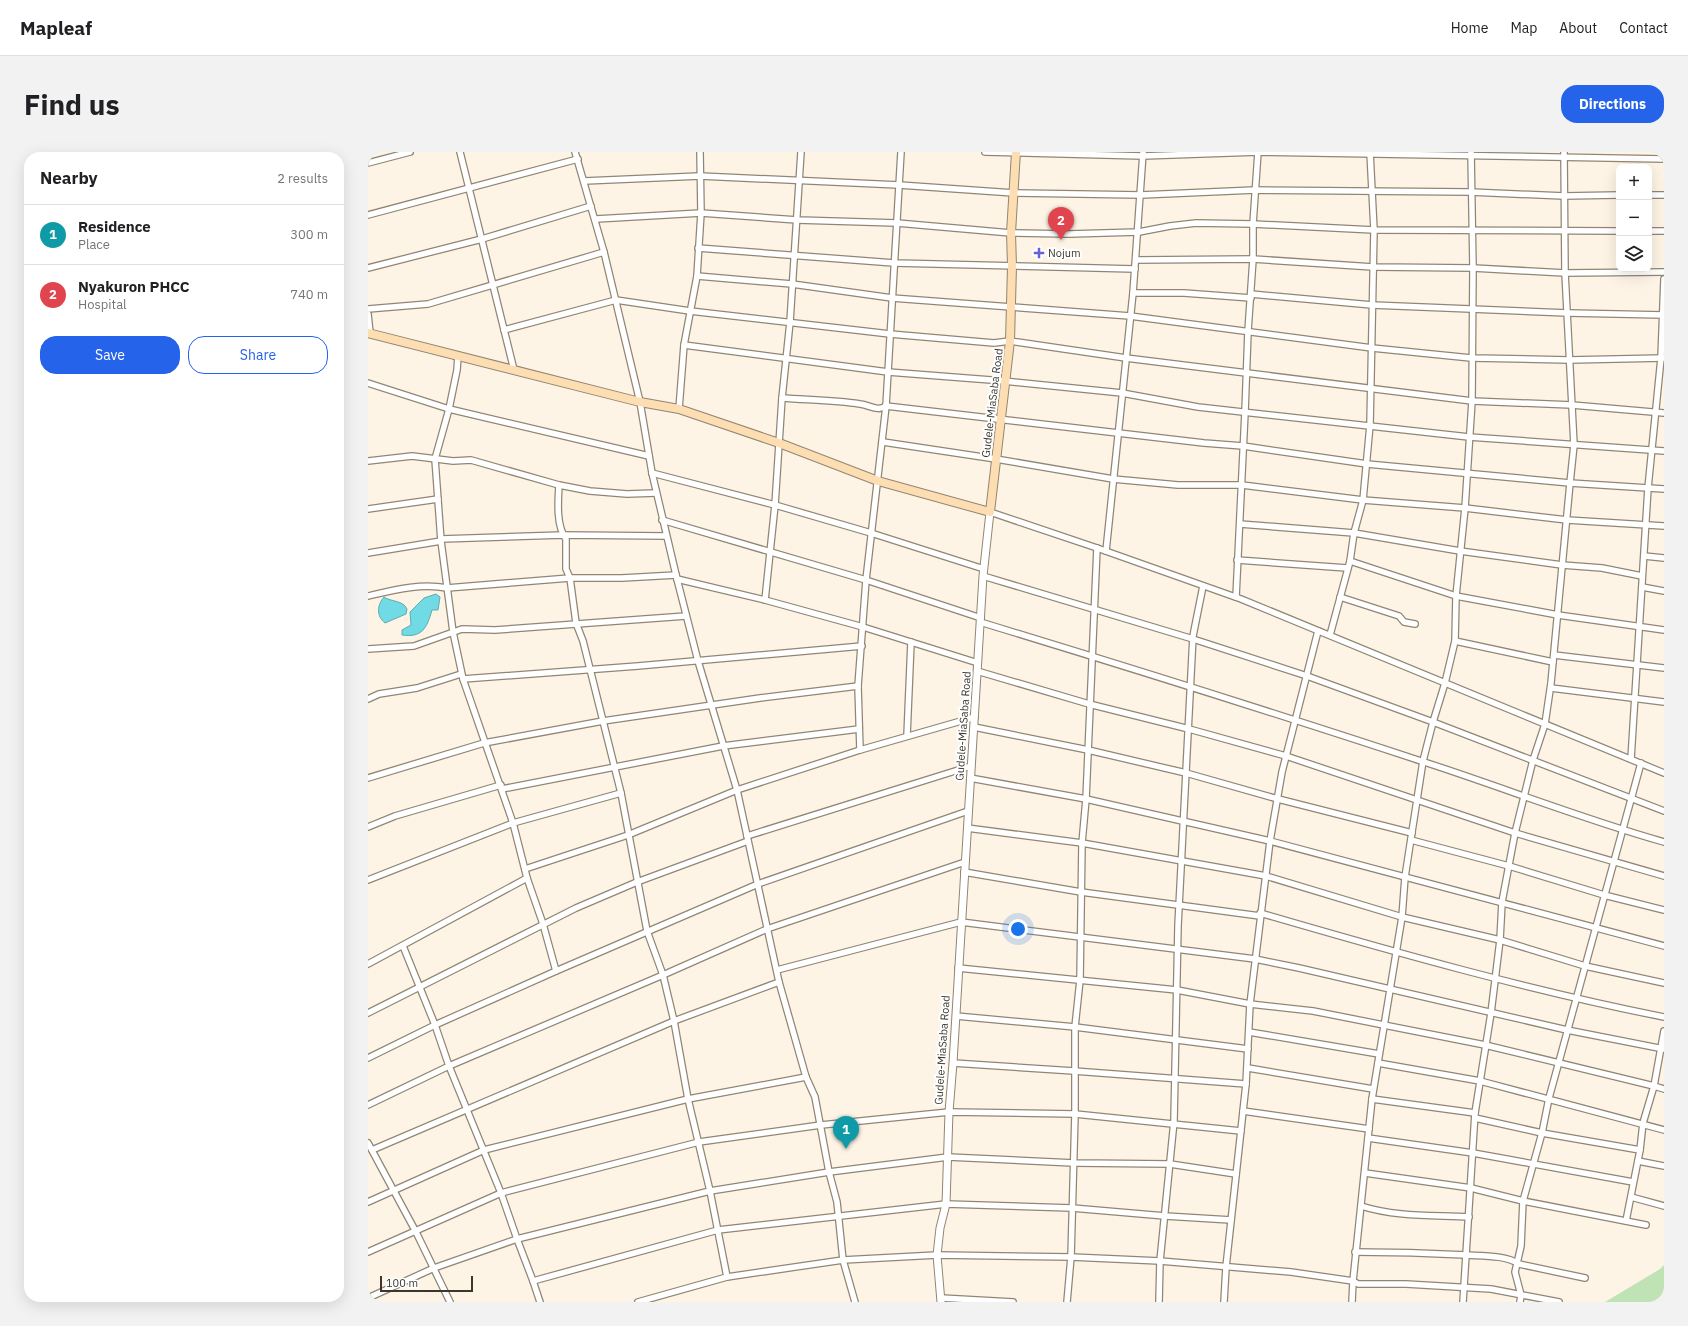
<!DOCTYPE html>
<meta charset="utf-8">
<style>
body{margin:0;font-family:"IBM Plex Sans",sans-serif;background:#f2f2f2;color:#202124}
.controls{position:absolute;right:12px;top:12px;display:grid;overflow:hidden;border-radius:8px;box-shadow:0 4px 16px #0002}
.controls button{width:36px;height:36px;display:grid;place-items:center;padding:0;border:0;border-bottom:1px solid #e0e0e0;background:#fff;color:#202124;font:20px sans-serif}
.scale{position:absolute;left:12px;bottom:10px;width:93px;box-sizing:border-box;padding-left:4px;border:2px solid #3b372f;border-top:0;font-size:11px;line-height:14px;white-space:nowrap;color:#3b372f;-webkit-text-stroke:3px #fff;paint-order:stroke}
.you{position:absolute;left:650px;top:777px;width:14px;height:14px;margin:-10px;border:3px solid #fff;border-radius:50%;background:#1a73e8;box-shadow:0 0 0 6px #1a73e833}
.badge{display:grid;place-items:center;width:26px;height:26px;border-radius:50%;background:#2563eb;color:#fff;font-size:13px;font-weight:700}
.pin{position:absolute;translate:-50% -33px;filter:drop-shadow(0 1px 2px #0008)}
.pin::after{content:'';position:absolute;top:21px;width:14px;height:12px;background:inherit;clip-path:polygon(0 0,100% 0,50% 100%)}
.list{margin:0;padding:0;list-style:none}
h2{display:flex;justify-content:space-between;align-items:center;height:52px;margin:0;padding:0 16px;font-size:17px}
h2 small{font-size:13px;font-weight:400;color:#757577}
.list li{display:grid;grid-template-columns:26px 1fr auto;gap:12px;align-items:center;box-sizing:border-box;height:60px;padding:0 16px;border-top:1px solid #e0e0e0}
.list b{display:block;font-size:15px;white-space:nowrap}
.list p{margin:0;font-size:13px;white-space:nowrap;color:#757577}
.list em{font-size:13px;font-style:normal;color:#757577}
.actions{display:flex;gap:8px;padding:12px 16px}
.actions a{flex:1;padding:9px 0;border:1px solid #2563eb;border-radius:16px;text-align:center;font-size:14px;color:#2563eb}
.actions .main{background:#2563eb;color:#fff}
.icon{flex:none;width:22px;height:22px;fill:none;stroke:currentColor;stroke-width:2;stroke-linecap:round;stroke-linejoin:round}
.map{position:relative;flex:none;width:1296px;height:1150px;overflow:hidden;border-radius:16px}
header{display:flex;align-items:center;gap:24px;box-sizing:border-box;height:56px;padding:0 20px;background:#fff;border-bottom:1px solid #e0e0e0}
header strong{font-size:19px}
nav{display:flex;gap:22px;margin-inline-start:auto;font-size:14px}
.intro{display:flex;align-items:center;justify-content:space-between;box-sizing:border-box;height:96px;padding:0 24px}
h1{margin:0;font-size:28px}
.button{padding:10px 18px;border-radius:16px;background:#2563eb;color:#fff;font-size:14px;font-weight:700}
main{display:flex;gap:24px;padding:0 24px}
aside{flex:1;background:#fff;border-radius:16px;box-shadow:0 4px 16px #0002}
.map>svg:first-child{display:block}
</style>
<header>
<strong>Mapleaf</strong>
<nav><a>Home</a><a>Map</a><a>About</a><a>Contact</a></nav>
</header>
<div class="intro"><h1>Find us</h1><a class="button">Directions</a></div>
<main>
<aside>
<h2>Nearby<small>2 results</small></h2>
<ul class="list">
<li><span class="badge" style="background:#0f9aa8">1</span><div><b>Residence</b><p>Place</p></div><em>300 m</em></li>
<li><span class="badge" style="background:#e0444e">2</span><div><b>Nyakuron PHCC</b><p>Hospital</p></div><em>740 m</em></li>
</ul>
<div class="actions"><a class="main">Save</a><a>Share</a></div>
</aside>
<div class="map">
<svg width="1296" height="1150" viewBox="0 0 1296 1150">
<rect width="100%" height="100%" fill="#fef4e5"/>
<path fill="#c0e3b6" d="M 1296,1113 L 1296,1150 L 1237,1150 L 1292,1117 Z"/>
<g fill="#70dbe4" stroke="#60aaae">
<path d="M 68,442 L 72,445 L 70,458 L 64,458 C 59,476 54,486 34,483 L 34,478 L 43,473 L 42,460 L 56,446 Z"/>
<path d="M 16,445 C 23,450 35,448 39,457 L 38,462 L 17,471 C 8,464 9,453 16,445 Z"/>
</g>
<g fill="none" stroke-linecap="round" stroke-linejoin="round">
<defs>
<g id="minor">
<path d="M 92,0 L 146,218"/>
<path d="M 207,0 L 236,100 L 272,250 L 284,321 L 309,427 L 330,509 L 369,638 L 411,830 L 438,925 L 447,945 L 461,1020 L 469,1050 L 475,1108 L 487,1150"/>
<path d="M 617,0 L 775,4 L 890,0 L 1296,7"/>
<path d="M 1103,0 L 1105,116 L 1104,249 L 1097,356 L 1088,444 L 1087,489 L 1077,531 L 1065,570 L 1055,609 L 1037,725 L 1034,765 L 1132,788 L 1217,814 L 1296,831"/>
<path d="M 0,11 L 42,0"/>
<path d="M 216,29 L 332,24 L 531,33 L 646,41 L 773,43 L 887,38 L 1102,40 L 1196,44 L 1251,43"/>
<path d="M 1281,43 L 1296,43"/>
<path d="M 0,63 L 210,7"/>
<path d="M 228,67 L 333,61 L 429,68 L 529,71 L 643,81 L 701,82 L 771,80 L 802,74 L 828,71 L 885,72 L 1006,78 L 1251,79"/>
<path d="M 1281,79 L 1296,79"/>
<path d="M 330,96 L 526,111 L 767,117"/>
<path d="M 768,108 L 885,107 L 1005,115 L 1105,116 L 1197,121 L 1296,120"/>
<path d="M 0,116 L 114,87 L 223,54"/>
<path d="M 329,124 L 424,132 L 524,146 L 762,164 L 1004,196 L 1103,206 L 1201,208 L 1296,206"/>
<path d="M 765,141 L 816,141 L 883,146"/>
<path d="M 883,142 L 1004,153 L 1200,161 L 1296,163"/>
<path d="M 0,157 L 60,152 L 236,100"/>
<path d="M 0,162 L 2,181"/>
<path d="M 136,178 L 248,148 L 322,159 L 522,182 L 626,191 L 642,189 L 758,206 L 1104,249 L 1204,253 L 1296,261"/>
<path d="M 316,193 L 520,220 L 636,229 L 754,241 L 830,255 L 1101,285 L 1296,299"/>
<path d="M 90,204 L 89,218 L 81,257 L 67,307 L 73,389 L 85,480 L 95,527 L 145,671 L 159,726 L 175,772 L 188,819"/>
<path d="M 0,231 L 81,257 L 281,304"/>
<path d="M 414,246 C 440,248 466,248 492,252 C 502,253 509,260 518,254 L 836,291 L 875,294 L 999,312 L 1202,331 L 1296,337"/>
<path d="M 311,257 L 316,193 L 329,124 L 333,61 L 332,0"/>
<path d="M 515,290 L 628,307 L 745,327 L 810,333 L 874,333 L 995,348 L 1097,356 L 1199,368 L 1296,374"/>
<path d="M 0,309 L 44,304 L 85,309 L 103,308 L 191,333 L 222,339 L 259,342 L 288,341"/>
<path d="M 284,321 L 407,353 L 503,381 L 616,417"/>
<path d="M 191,333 C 190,349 188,374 198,387 L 198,417 L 202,426 L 208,471 L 215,489 L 253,641 L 279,779 L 295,823 L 306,869 L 320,947 L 342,1039 L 359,1125"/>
<path d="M 0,357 L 70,347"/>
<path d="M 622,360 L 729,396 L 873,447 L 1296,621"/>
<path d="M 294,368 L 498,428 L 613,466"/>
<path d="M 872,372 L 986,381 L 1092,399 L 1194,413 L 1234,416 L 1274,424"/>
<path d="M 73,387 L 195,383 L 298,384"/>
<path d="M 738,399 L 765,141 L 775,1"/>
<path d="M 0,401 L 73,389"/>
<path d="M 1276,404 L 1296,406"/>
<path d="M 869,408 L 979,416"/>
<path d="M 982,409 L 1088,444 L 1190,463 L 1296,478"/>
<path d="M 615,424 L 825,487 L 939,524 L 1065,570 L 1296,659"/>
<path d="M 309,427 L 397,448 L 495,475 L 610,511"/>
<path d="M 1274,435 L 1296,439"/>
<path d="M 0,444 C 26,438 52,431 79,436 L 202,426 L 254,426 L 308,423"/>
<path d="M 868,445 L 877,260 L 880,179 L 885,107 L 885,72 L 890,0"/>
<path d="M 972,445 L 1031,464 L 1036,470 L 1047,472"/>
<path d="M 397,448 L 407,353 L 414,246 L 422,170 L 433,0"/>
<path d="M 612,470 C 760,515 907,561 1053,609 C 1134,635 1214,667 1296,690"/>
<path d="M 962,483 L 982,409 L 986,381 L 995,348 L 1002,273 L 1006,78 L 1002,0"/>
<path d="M 1087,489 L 1185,510"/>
<path d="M 0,497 L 46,494 L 94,477 L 127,478 L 318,464"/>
<path d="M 1186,503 L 1296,516"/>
<path d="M 609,519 L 721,552 L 821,577 L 918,604 L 1147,681 L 1296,724"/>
<path d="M 95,527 L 270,514 L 494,494"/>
<path d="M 1183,536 L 1296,550"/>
<path d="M 0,547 L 11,542 L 49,536 L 93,522"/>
<path d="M 606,575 L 720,598 L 818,621 L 910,647 L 1044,681"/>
<path d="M 539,584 L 543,490"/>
<path d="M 492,598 L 490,534 L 498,428 L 518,254 L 533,0"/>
<path d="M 1263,607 L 1280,336 L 1293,206 L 1296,127"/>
<path d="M 0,626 L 116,591 L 235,569 L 392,546 L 490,534"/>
<path d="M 602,626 L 718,647 L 902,689 L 1296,794"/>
<path d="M 134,637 L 355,594 L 491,577"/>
<path d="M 0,675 L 27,664 L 133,633"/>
<path d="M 599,676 L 714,691 L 898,724 L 1034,765 L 1004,947 L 985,1129 L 984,1150"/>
<path d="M 379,684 L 603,614"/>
<path d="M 1043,688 L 1141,714 L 1236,743 L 1296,758"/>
<path d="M 157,717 L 260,683 L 369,638 L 492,598 L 607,565"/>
<path d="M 596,720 L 713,740 L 892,764"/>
<path d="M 0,728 L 145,671 L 253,641"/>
<path d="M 892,761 C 1026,800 1160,838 1296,865"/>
<path d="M 35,794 L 67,873 L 81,914 L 133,1041 L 149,1087 L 165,1129"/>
<path d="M 0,812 L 159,726"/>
<path d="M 590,816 L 809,838 L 882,852 L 945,859 L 1117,893 L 1286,934 L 1275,971 L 1272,998 L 1258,1069"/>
<path d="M 409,818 L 593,770 L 887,807 L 931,816 L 1199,878 L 1296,897"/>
<path d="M 0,861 L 208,756 L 269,730 L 380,689"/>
<path d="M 588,864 L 707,875 L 880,897"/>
<path d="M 1296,879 L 1286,934 L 1296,937"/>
<path d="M 881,880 L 1011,902"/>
<path d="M 0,906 L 67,873 L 188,819 L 390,732 L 600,659"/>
<path d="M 585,911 L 706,919 L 878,932"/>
<path d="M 1010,911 L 1112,929 L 1296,978"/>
<path d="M 880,916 L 1005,937"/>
<path d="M 1004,947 L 1107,961"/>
<path d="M 0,953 L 81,914 L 295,823 L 399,777 L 597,710"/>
<path d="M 875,959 L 1001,977"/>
<path d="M 1107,966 L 1174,981 L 1272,998"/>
<path d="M 1000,986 L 1105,1001 L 1265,1030"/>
<path d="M 0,991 L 48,1080 L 82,1150"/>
<path d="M 4,998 L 306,869 L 411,830"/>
<path d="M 1270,1009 L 1296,1014"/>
<path d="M 997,1021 L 1103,1036 L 1155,1049 L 1278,1073"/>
<path d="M 1263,1045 L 1296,1054"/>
<path d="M 0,1050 L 116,998 L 320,947 L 438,925"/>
<path d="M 993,1054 C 1028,1065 1064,1063 1101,1065"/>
<path d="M 0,1100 L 133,1041 L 331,990 L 453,973 L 581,960 L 707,962 L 873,979"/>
<path d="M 987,1100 C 1024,1100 1061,1101 1098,1103 C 1113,1104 1138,1103 1151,1112 L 1217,1126"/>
<path d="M 0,1146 L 66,1116 L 149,1087 L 342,1039 L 461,1020 L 580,1005 L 706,1011 L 802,1012 L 868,1022"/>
<path d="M 573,1146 L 645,1150"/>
<path d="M 172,1150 L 165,1129 L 350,1078 L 578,1052 L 704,1056 L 797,1064 L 863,1068"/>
<path d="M 270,1150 L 359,1125 L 475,1108 L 569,1103 L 703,1105 L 792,1109 L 923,1120 L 985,1129 L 990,1132 L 1038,1132 L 1123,1137 L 1191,1150"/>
<path d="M 699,1150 L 703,1105 L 707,962 L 707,875 L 712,828 L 714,691 L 718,647 L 729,396"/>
<path d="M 791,1150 L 792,1109 L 806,969 L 810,774 L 825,484 L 835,434"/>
<path d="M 856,1150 L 858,1115 L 878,932 L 882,852 L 902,689 L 914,620 L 950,479"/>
<path d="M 1095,1150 L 1107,961 L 1123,861 L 1132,788 L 1134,750 L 1147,681 L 1165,608 L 1177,572 L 1183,531 L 1202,331 L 1206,293 L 1197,121 L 1196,0"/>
<path d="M 1152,1150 L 1153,1143 L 1147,1120 L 1153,1094 L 1155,1049 L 1174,981 L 1181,946 L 1273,611"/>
</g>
<path id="tertiary" d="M 573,1150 L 569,1103 L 572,1076 L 578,1052 L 581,960 L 585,911 L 615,424 L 622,360"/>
<path id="secondary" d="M 0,181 L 272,250 L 311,257 L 411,291 L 510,329 L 622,360 L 642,189 L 644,114 L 643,81 L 648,0"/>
</defs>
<use href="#minor" stroke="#918674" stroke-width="8"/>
<use href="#tertiary" stroke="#918674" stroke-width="9"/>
<use href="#secondary" stroke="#918674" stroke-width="10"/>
<use href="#minor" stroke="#fff" stroke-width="5.5"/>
<use href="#tertiary" stroke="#fff" stroke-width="7"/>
<use href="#secondary" stroke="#fdddb2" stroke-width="8"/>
</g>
<path fill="#6760d9" stroke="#fff" stroke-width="1.5" d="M669 95h4v4h4v4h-4v4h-4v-4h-4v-4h4z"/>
<g text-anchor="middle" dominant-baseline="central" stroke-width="4" stroke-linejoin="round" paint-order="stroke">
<g font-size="11" fill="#3b372f" stroke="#fff" text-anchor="start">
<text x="680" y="101">Nojum</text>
</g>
<g font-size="11" fill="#3b372f" stroke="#fff">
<text transform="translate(624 251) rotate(-83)">Gudele-MiaSaba Road</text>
<text transform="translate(595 574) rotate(-86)">Gudele-MiaSaba Road</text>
<text transform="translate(574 898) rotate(-86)">Gudele-MiaSaba Road</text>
</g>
</g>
</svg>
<div class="controls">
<button>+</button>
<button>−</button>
<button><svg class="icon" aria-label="layers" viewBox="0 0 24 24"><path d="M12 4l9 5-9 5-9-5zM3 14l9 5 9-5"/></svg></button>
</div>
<div class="scale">100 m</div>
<div class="you"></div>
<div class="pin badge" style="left:478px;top:997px;background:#0f9aa8">1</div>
<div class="pin badge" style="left:693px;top:88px;background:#e0444e">2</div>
</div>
</main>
